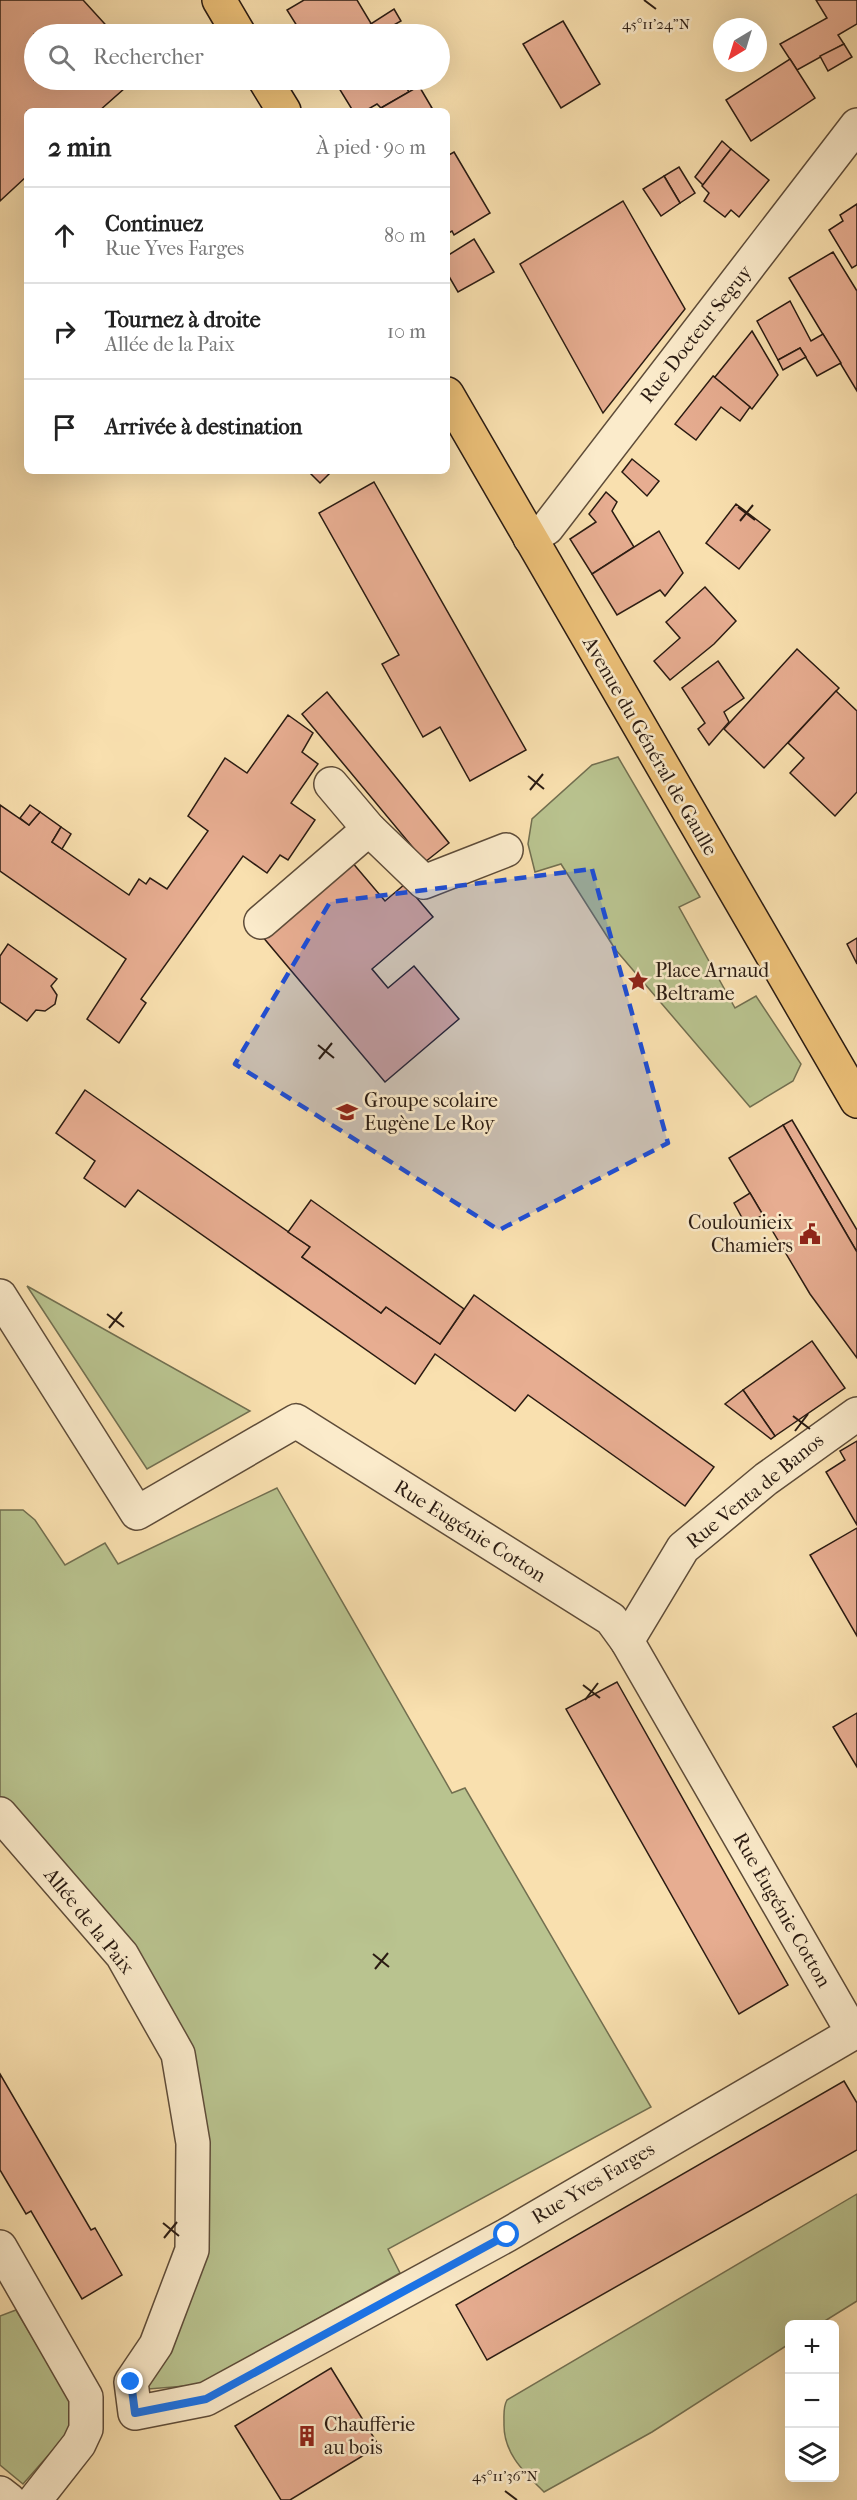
<!DOCTYPE html>
<html lang="fr">
<meta charset="utf-8">
<style>
body{margin:0;font-family:"IM FELL French Canon",serif;background:#f6f6f6;color:#222}
.controls{position:absolute;right:18px;bottom:18px;display:grid;overflow:hidden;border-radius:9px;box-shadow:0 6px 24px #0002}
.controls button{width:54px;height:54px;display:grid;place-items:center;padding:0;border:0;border-bottom:2px solid #e0e0e0;background:#fff;color:#222;font:30px sans-serif}
.compass{position:absolute;left:713px;top:18px;width:54px;height:54px;border-radius:50%;background:#fff;box-shadow:0 6px 24px #0002;rotate:218deg}
.stop{position:absolute;width:18px;height:18px;margin:-14px;border:4px solid #1a73e8;border-radius:50%;background:#fff}
.stop.end{background:#1a73e8;border-color:#fff;box-shadow:0 2px 6px #0008}
.list{margin:0;padding:0;list-style:none}
h2{display:flex;justify-content:space-between;align-items:center;height:78px;margin:0;padding:0 24px;font-size:26px}
h2 small{font-size:20px;font-weight:400;color:#767676}
.list li{display:grid;grid-template-columns:39px 1fr auto;gap:18px;align-items:center;box-sizing:border-box;height:96px;padding:0 24px;border-top:2px solid #e0e0e0}
.list b{display:block;font-size:22px;white-space:nowrap}
.list p{margin:0;font-size:20px;white-space:nowrap;color:#767676}
.list em{font-size:20px;font-style:normal;color:#767676}
.icon{flex:none;width:33px;height:33px;fill:none;stroke:currentColor;stroke-width:2;stroke-linecap:round;stroke-linejoin:round}
.map{position:relative;flex:none;width:857px;height:2500px;overflow:hidden}
.search{position:absolute;background:#fff;box-shadow:0 6px 24px #0002;left:24px;top:24px;width:426px;height:66px;display:flex;align-items:center;gap:15px;box-sizing:border-box;padding:0 21px;border-radius:33px;color:#767676;font-size:22px}
.panel{position:absolute;background:#fff;box-shadow:0 6px 24px #0002;left:24px;top:108px;width:426px;height:366px;border-radius:9px}
.map>svg:first-child{display:block}
</style>
<div class="map">
<svg width="857" height="2500" viewBox="0 0 857 2500">
<rect width="100%" height="100%" fill="#f9e0af"/>
<filter id="stains"><feTurbulence type="fractalNoise" baseFrequency=".00333" numOctaves="4"/><feColorMatrix values="0 0 0 0 .2 0 0 0 0 .09 0 0 0 0 .02 0 0 0 .5 -.17"/></filter>
<radialGradient id="worn" r=".72"><stop offset=".6" stop-color="#630" stop-opacity="0"/><stop offset="1" stop-color="#630" stop-opacity=".3"/></radialGradient>
<g fill="#b9c38f" stroke="#726f50" stroke-width="1.5">
<path d="M 618,757 L 700,897 L 679,907 L 735,1008 L 756,996 L 801,1064 L 793,1081 L 750,1107 L 615,949 L 561,864 L 535,872 L 528,844 L 532,819 L 592,765 Z"/>
<path d="M 27,1286 L 250,1411 L 147,1469 Z"/>
<path d="M 277,1488 L 452,1793 L 465,1788 L 651,2107 L 388,2249 L 400,2273 L 198,2385 L 136,2390 L 199,2256 L 186,2050 L 0,1801 L 0,1510 L 23,1510 L 35,1520 L 65,1565 L 105,1543 L 118,1564 Z"/>
<path d="M 857,2194 L 857,2301 L 820,2324 L 790,2324 L 789,2344 L 652,2432 L 544,2492 C 524,2472 503,2453 504,2423 C 504,2414 503,2407 507,2400 Z"/>
<path d="M 16,2310 L 71,2402 L 74,2426 L 23,2484 L 0,2465 L 0,2316 Z"/>
</g>
<g fill="#e7ad91" stroke="#2a1b12" stroke-width="1.5">
<path d="M 0,0 L 83,0 L 114,34 L 34,34 L 34,80 L 134,80 L 99,111 L 27,111 L 27,176 L 0,201 Z"/>
<path d="M 304,0 L 357,0 L 372,25 L 355,34 L 350,30 L 342,34 L 302,34 L 287,10 Z"/>
<path d="M 816,0 L 857,0 L 857,24 L 838,35 L 844,44 L 797,70 L 780,44 L 827,18 Z"/>
<path d="M 394,9 L 401,21 L 378,34 L 355,34 Z"/>
<path d="M 563,21 L 600,84 L 561,108 L 523,44 Z"/>
<path d="M 844,44 L 852,57 L 828,71 L 820,56 Z"/>
<path d="M 790,59 L 815,98 L 751,141 L 726,100 Z"/>
<path d="M 334,80 L 364,80 L 367,84 L 374,80 L 402,80 L 409,92 L 381,108 L 377,104 L 365,111 L 353,111 Z"/>
<path d="M 419,86 L 432,108 L 426,111 L 384,111 L 381,108 Z"/>
<path d="M 722,141 L 731,149 L 703,185 L 695,177 Z"/>
<path d="M 731,149 L 769,180 L 739,217 L 731,210 L 725,217 L 704,201 L 709,193 L 702,186 Z"/>
<path d="M 454,152 L 490,213 L 454,235 L 452,231 L 447,234 L 447,156 Z"/>
<path d="M 679,167 L 695,193 L 680,203 L 664,176 Z"/>
<path d="M 664,176 L 680,203 L 661,216 L 643,189 Z"/>
<path d="M 623,201 L 685,309 L 603,413 L 520,264 Z"/>
<path d="M 857,204 L 857,265 L 852,268 L 829,230 L 843,221 L 840,215 Z"/>
<path d="M 474,239 L 494,272 L 458,292 L 447,273 L 447,256 Z"/>
<path d="M 833,252 L 857,291 L 857,391 L 789,278 Z"/>
<path d="M 790,301 L 811,341 L 823,334 L 841,363 L 817,376 L 800,348 L 778,360 L 757,321 Z"/>
<path d="M 752,331 L 778,375 L 752,409 L 713,376 L 715,377 Z"/>
<path d="M 800,348 L 806,357 L 783,370 L 778,360 Z"/>
<path d="M 713,376 L 750,407 L 740,421 L 721,407 L 696,440 L 675,424 Z"/>
<path d="M 632,459 L 659,481 L 647,496 L 622,472 Z"/>
<path d="M 308,471 L 332,471 L 320,483 Z"/>
<path d="M 374,482 L 526,750 L 470,781 L 440,727 L 423,737 L 382,664 L 399,655 L 319,513 Z"/>
<path d="M 606,492 L 617,502 L 612,511 L 634,547 L 592,574 L 570,539 L 596,522 L 589,514 Z"/>
<path d="M 736,504 L 770,530 L 739,569 L 706,543 Z"/>
<path d="M 659,531 L 683,573 L 665,596 L 660,590 L 617,615 L 592,574 Z"/>
<path d="M 705,587 L 736,621 L 714,644 L 670,680 L 654,661 L 680,638 L 666,622 Z"/>
<path d="M 797,649 L 839,688 L 764,768 L 724,729 Z"/>
<path d="M 718,661 L 744,698 L 724,712 L 729,722 L 709,745 L 698,729 L 705,723 L 682,688 Z"/>
<path d="M 836,691 L 857,711 L 857,792 L 835,816 L 790,773 L 804,758 L 788,743 Z"/>
<path d="M 327,692 L 449,843 L 425,862 L 302,714 Z"/>
<path d="M 288,715 L 313,733 L 302,752 L 318,764 L 291,803 L 315,820 L 288,860 L 280,855 L 267,873 L 243,856 L 141,999 L 146,1003 L 119,1043 L 87,1019 L 126,959 L 0,871 L 0,805 L 29,825 L 40,812 L 61,827 L 52,842 L 129,895 L 139,879 L 146,884 L 150,878 L 167,889 L 208,831 L 188,816 L 225,758 L 247,773 Z"/>
<path d="M 30,805 L 40,812 L 29,825 L 20,818 Z"/>
<path d="M 61,827 L 71,834 L 62,849 L 52,842 Z"/>
<path d="M 351,861 L 385,901 L 405,884 L 433,917 L 372,969 L 388,988 L 414,966 L 459,1019 L 385,1082 L 262,936 Z"/>
<path d="M 857,938 L 857,964 L 847,944 Z"/>
<path d="M 8,944 L 57,979 L 51,986 L 57,995 L 55,1004 L 45,1011 L 36,1010 L 27,1021 L 0,1002 L 0,956 Z"/>
<path d="M 85,1090 L 310,1247 L 302,1257 L 381,1313 L 386,1307 L 440,1344 L 474,1295 L 714,1467 L 685,1506 L 528,1395 L 515,1411 L 435,1354 L 415,1384 L 138,1190 L 125,1207 L 84,1178 L 95,1161 L 56,1133 Z"/>
<path d="M 792,1120 L 857,1230 L 857,1252 L 783,1125 Z"/>
<path d="M 783,1125 L 857,1252 L 857,1358 L 810,1294 L 729,1158 Z"/>
<path d="M 750,1193 L 763,1215 L 746,1225 L 734,1203 Z"/>
<path d="M 311,1200 L 464,1309 L 440,1344 L 386,1307 L 381,1313 L 302,1257 L 310,1247 L 288,1232 Z"/>
<path d="M 812,1341 L 845,1388 L 775,1436 L 743,1390 Z"/>
<path d="M 743,1390 L 775,1436 L 771,1439 L 725,1404 Z"/>
<path d="M 857,1441 L 857,1525 L 826,1472 L 845,1460 L 840,1451 Z"/>
<path d="M 857,1528 L 857,1636 L 810,1555 Z"/>
<path d="M 617,1682 L 788,1985 L 739,2014 L 566,1709 Z"/>
<path d="M 857,1713 L 857,1767 L 833,1727 Z"/>
<path d="M 0,2074 L 91,2230 L 95,2228 L 122,2275 L 82,2299 L 31,2211 L 26,2214 L 0,2170 Z"/>
<path d="M 844,2081 L 857,2103 L 857,2150 L 487,2360 L 456,2305 Z"/>
<path d="M 331,2368 L 379,2446 L 290,2500 L 281,2500 L 235,2426 Z"/>
</g>
<g fill="none" stroke-linecap="round" stroke-linejoin="round">
<defs>
<g id="minor">
<path d="M 530,538 L 547,528 L 857,125"/>
<path d="M 331,784 L 369,829 L 424,882 L 506,850"/>
<path d="M 261,922 L 369,829"/>
<path d="M 0,1296 L 137,1513 L 296,1421 L 611,1619 L 627,1641 L 853,2033 L 507,2235 L 206,2399 L 135,2413 L 131,2382 L 156,2345 L 192,2250 L 193,2143 L 178,2054 L 122,1955 L 0,1814"/>
<path d="M 627,1641 L 683,1548 L 766,1479 L 857,1414"/>
<path d="M 0,2247 L 86,2397 L 86,2429 L 79,2444 L 35,2500"/>
<path d="M 0,2493 L 9,2500"/>
</g>
<g id="major">
<path d="M 219,0 L 239,34"/>
<path d="M 265,80 L 284,111"/>
<path d="M 447,394 L 857,1101"/>
</g>
</defs>
<use href="#minor" stroke="#5e4c39" stroke-width="36"/>
<use href="#major" stroke="#2a1b12" stroke-width="36"/>
<use href="#minor" stroke="#fbebcb" stroke-width="33"/>
<use href="#major" stroke="#ecc078" stroke-width="33"/>
</g>
<g fill="none" stroke-linecap="round" stroke-linejoin="round">
<path stroke="#1a73e8" stroke-width="8" d="M 131,2382 L 135,2413 L 206,2399 L 507,2235"/>
</g>
<path fill="#1d4ed8" fill-opacity="0.2" stroke="#1d4ed8" stroke-width="4.5" stroke-dasharray="12 8" stroke-linejoin="round" d="M 592,869 L 668,1143 L 499,1230 L 235,1064 L 330,902 Z"/>
<path fill="none" stroke="#2a1b12" stroke-width="2" d="M 644,0 L 656,9M 738,507 L 755,520M 740,521 L 753,505M 528,776 L 544,789M 530,790 L 543,774M 318,1045 L 334,1058M 319,1059 L 332,1043M 107,1314 L 124,1327M 109,1328 L 122,1312M 793,1416 L 810,1429M 795,1431 L 808,1414M 583,1685 L 600,1698M 585,1700 L 598,1683M 373,1954 L 389,1967M 375,1969 L 388,1953M 163,2223 L 179,2236M 164,2238 L 177,2222M 505,2491 L 517,2500"/>
<defs>
<symbol id="sight-bare" viewBox="-9 -9 18 18"><path d="M0-6L1.8-2.2L6-1.7L2.9 1.2L3.7 5.4L0 3.3L-3.7 5.4L-2.9 1.2L-6-1.7L-1.8-2.2Z" fill="#8f2418" stroke="#fbebcb" stroke-width="2.5" paint-order="stroke"/></symbol>
<symbol id="school-bare" viewBox="-9 -9 18 18"><path d="M0-5L7-2L0 1L-7-2ZM-4 1L0 2.5L4 1V4Q0 6-4 4Z" fill="#8f2418" stroke="#fbebcb" stroke-width="2.5" paint-order="stroke"/></symbol>
<symbol id="civic-bare" viewBox="-9 -9 18 18"><path d="M-.6-6.5H3V-4.5H.6V-3L4-1V1h2V6H-6V1h2V-1L-.6-3ZM-1.2 2.5V6h2.4V2.5Z" fill="#8f2418" stroke="#fbebcb" stroke-width="2.5" paint-order="stroke"/></symbol>
<symbol id="building-bare" viewBox="-9 -9 18 18"><path d="M-4-6H4V6H1V3H-1V6H-4ZM-2.5-4.3h1.7v1.8h-1.7ZM.8-4.3h1.7v1.8H.8ZM-2.5-1h1.7V.8h-1.7ZM.8-1h1.7V.8H.8Z" fill="#8f2418" stroke="#fbebcb" stroke-width="2.5" paint-order="stroke"/></symbol>
</defs>
<g fill-rule="evenodd">
<use href="#sight-bare" x="623" y="966" width="30" height="30"/>
<use href="#school-bare" x="332" y="1097" width="30" height="30"/>
<use href="#civic-bare" x="795" y="1219" width="30" height="30"/>
<use href="#building-bare" x="292" y="2421" width="30" height="30"/>
</g>
<g text-anchor="middle" dominant-baseline="central" stroke-width="5" stroke-linejoin="round" paint-order="stroke">
<g font-size="20" fill="#2a1b12" stroke="#fbebcb">
<text transform="translate(696 334) rotate(-52)">Rue Docteur Seguy</text>
<text transform="translate(650 746) rotate(60)">Avenue du Général de Gaulle</text>
<text transform="translate(755 1491) rotate(-39)">Rue Venta de Banos</text>
<text transform="translate(470 1531) rotate(32)">Rue Eugénie Cotton</text>
<text transform="translate(782 1910) rotate(60)">Rue Eugénie Cotton</text>
<text transform="translate(89 1921) rotate(51)">Allée de la Paix</text>
<text transform="translate(593 2183) rotate(-31)">Rue Yves Farges</text>
</g>
<g font-size="20" fill="#2a1b12" stroke="#fbebcb" text-anchor="start">
<text x="655" y="970">Place Arnaud<tspan x="655" dy="23">Beltrame</tspan></text>
<text x="364" y="1100">Groupe scolaire<tspan x="364" dy="23">Eugène Le Roy</tspan></text>
<text x="793" y="1222" text-anchor="end">Coulounieix<tspan x="793" dy="23">Chamiers</tspan></text>
<text x="324" y="2424">Chaufferie<tspan x="324" dy="23">au bois</tspan></text>
</g>
</g>
<g font-size="15" text-anchor="middle" fill="#2a1b12" stroke="#fbebcb" stroke-width="5" stroke-linejoin="round" paint-order="stroke">
<text x="656" y="29">45°11'24"N</text>
<text x="505" y="2481">45°11'36"N</text>
</g>
<rect width="100%" height="100%" filter="url(#stains)"/>
<rect width="100%" height="100%" fill="url(#worn)"/>
</svg>
<div class="controls">
<button>+</button>
<button>−</button>
<button><svg class="icon" aria-label="layers" viewBox="0 0 24 24"><path d="M12 4l9 5-9 5-9-5zM3 14l9 5 9-5"/></svg></button>
</div>
<svg class="compass" viewBox="-18 -18 36 36"><path d="M0-13l5 13h-10z" fill="#e53935"/><path d="M0 13l5-13h-10z" fill="#767676"/></svg>
<div class="stop" style="left:507px;top:2235px"></div>
<div class="stop end" style="left:131px;top:2382px"></div>
<div class="search"><svg class="icon" aria-label="search" viewBox="0 0 24 24"><circle cx="10" cy="10" r="6"/><path d="M15 15l6 6"/></svg>Rechercher</div>
<section class="panel">
<h2>2 min<small>À pied · 90 m</small></h2>
<ul class="list">
<li><svg class="icon" aria-label="ahead" viewBox="0 0 24 24"><path d="M12 20V5M6 11l6-6 6 6"/></svg><div><b>Continuez</b><p>Rue Yves Farges</p></div><em>80 m</em></li>
<li><svg class="icon" aria-label="right" viewBox="0 0 24 24"><path d="M7 20v-9h11M14 6l5 5-5 5"/></svg><div><b>Tournez à droite</b><p>Allée de la Paix</p></div><em>10 m</em></li>
<li><svg class="icon" aria-label="arrive" viewBox="0 0 24 24"><path d="M6 21V4h12l-3 4 3 4H6"/></svg><div><b>Arrivée à destination</b></div></li>
</ul>
</section>
</div>
